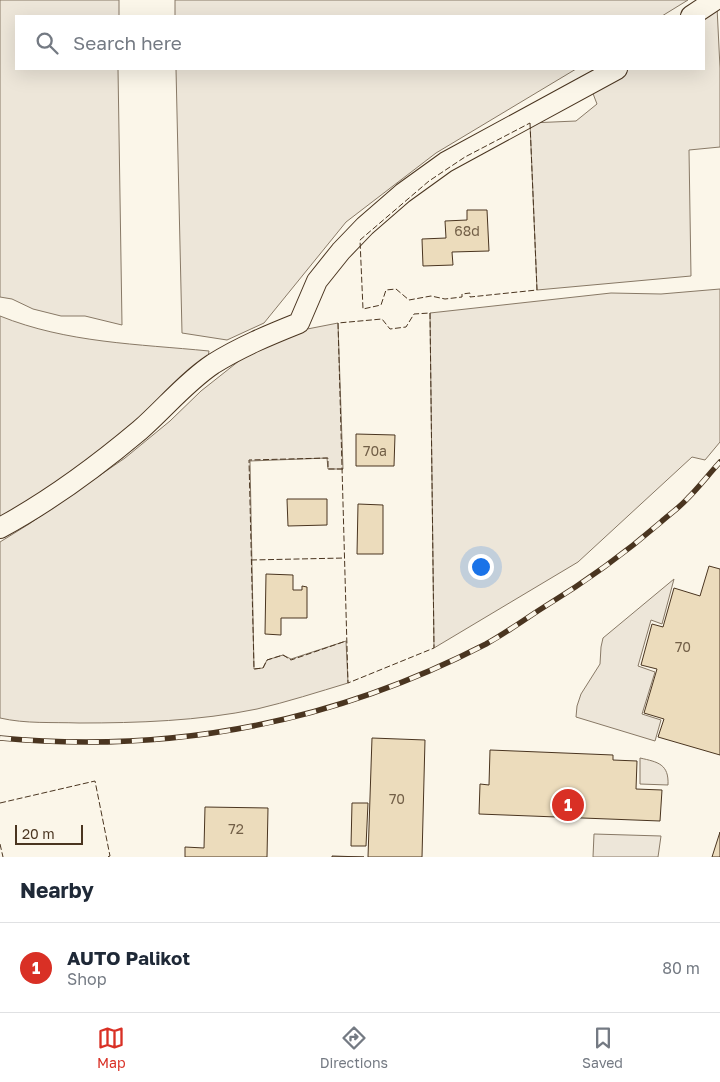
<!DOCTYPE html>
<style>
body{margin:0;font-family:"Golos Text",sans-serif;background:#f2f2f3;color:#1f2937}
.scale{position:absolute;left:15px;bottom:12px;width:68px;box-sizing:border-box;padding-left:5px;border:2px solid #4a3520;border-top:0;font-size:14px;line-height:18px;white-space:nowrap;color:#4a3520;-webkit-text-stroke:4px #fbf6e9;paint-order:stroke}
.you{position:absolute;left:480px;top:566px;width:18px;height:18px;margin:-12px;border:4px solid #fff;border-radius:50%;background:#1a73e8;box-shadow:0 0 0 8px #1a73e833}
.badge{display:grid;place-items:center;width:32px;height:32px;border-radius:50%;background:#d93025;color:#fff;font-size:16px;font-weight:700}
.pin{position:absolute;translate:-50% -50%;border:2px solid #fff;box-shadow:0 1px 5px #0006}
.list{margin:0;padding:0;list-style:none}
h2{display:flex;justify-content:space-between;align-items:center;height:65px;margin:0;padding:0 20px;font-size:21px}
h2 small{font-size:16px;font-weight:400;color:#747a83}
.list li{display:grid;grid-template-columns:32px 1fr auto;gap:15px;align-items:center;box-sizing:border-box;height:90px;padding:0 20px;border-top:1px solid #e0e1e3}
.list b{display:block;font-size:19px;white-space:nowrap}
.list p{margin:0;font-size:16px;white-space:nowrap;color:#747a83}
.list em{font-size:16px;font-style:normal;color:#747a83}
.icon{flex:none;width:28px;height:28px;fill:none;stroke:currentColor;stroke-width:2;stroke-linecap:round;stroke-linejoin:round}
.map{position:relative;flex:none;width:720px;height:857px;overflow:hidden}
.search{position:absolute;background:#fff;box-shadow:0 5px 20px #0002;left:15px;right:15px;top:15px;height:55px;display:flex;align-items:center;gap:12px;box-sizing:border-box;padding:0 18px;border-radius:0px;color:#747a83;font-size:19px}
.sheet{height:155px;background:#fff}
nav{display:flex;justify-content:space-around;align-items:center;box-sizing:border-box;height:70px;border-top:1px solid #e0e1e3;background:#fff;font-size:14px;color:#747a83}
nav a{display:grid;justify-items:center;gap:2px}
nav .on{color:#d93025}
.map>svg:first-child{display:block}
</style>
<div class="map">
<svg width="720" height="857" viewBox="0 0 720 857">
<rect width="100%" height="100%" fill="#fbf6e9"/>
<g fill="#ede6d9" stroke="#887966">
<path d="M 0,0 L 119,0 L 119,16 L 16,16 L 16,69 L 118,69 L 122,325 L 85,316 L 61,316 L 33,309 L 12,299 L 0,297 Z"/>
<path d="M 175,0 L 688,0 L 662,16 L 175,16 Z"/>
<path d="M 717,7 L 720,68 L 720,147 L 689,150 L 691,276 L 537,290 L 530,123 L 576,121 L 597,104 L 592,91 L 626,69 L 704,69 L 704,16 Z"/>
<path d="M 176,69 L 576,69 L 436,153 L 346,222 L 264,323 L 227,340 L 182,333 Z"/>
<path d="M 720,289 L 720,442 L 705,460 L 692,457 L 578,562 L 434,648 L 430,313 L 611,293 L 661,294 Z"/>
<path d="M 0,316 C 67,343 138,344 209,351 L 207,363 L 138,421 L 38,499 L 0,520 Z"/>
<path d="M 338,323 L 343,469 L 328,469 L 327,458 L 250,461 L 254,669 L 263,668 L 267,660 L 283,655 L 291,659 L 346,641 L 348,683 C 318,692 287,702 257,709 C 199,721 138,723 79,723 C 52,722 26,724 0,718 L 0,542 L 29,524 L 125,458 L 170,421 L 201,391 L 249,353 L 292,332 Z"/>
<path d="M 674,579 L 662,624 L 651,620 L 638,666 L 655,672 L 642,714 L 661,720 L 655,741 L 576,717 L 577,706 L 581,694 L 600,664 L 601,647 L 603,638 Z"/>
<path d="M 640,758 C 658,762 669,764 668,785 L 640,784 Z"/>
<path d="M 594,834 L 661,836 L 658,857 L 593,857 Z"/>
</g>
<g fill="#ecdcbc" stroke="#4a3520">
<path d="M 467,210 L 487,210 L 489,251 L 452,252 L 453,265 L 423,266 L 422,239 L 446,238 L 445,221 L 467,220 Z"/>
<path d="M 356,434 L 395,435 L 394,466 L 356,466 Z"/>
<path d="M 287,499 L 327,499 L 327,525 L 288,526 Z"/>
<path d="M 358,504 L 383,505 L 383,554 L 357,554 Z"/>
<path d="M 709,566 L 720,569 L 720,755 L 658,737 L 664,719 L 644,713 L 657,669 L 641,665 L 652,624 L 663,627 L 674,588 L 700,596 Z"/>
<path d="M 266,574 L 293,575 L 293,590 L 302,590 L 302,586 L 307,587 L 307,618 L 281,618 L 281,635 L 265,634 Z"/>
<path d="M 372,738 L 425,740 L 422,857 L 368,857 Z"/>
<path d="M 490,750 L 613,755 L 613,760 L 637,761 L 636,789 L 662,790 L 660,821 L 479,814 L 480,784 L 489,785 Z"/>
<path d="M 352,803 L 368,803 L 366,846 L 351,846 Z"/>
<path d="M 205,807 L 268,808 L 267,857 L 185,857 L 185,847 L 204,848 Z"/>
<path d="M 720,832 L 720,857 L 712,857 Z"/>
<path d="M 332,856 L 364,857 L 332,857 Z"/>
</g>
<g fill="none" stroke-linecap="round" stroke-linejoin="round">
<defs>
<g id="street">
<path d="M 691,16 L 715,0"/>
<path d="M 0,528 C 50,501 96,467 140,430 C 164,409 186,382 213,364 C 240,347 269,335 299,323 L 317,281 L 341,251 L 365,226 L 403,193 L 446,162 L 617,69"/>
</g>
</defs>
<use href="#street" stroke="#4a3520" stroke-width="22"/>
<use href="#street" stroke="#fbf6e9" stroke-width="20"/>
<defs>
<path id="rail" d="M 0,738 C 172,754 333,723 486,644 C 506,633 525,619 544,607 C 585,582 624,554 661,522 C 670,514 680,507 688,498 C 699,487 709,474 720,462"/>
</defs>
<use href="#rail" stroke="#4a3520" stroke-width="5.5"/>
<use href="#rail" stroke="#fbf6e9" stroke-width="4" stroke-dasharray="11" stroke-linecap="butt"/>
<g stroke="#4a3520" stroke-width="1" stroke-dasharray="6 2.5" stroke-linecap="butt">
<path d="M 530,123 L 537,290 L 470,297 L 470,293 L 462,294 L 462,297 L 445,299 L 431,296 L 409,300 L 396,289 L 386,290 L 381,305 L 363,309 L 360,240 L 429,181 L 465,157 Z"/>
<path d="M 430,313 L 434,648 L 348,683 L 338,323 L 382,319 L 390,329 L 406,327 L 414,314 Z"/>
<path d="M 343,469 L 328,469 L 328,458 L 249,460 L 254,669 L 263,668 L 267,660 L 283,655 L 291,660 L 346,641"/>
<path d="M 251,560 L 345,558"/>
<path d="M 0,803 L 95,781 L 110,856 L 107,857"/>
<path d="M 0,844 L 3,857"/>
</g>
</g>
<g text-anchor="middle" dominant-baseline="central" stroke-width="4" stroke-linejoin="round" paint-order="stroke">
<g font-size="14" fill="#725f47">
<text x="467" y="230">68d</text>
<text x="375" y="450">70a</text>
<text x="683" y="646">70</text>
<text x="397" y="798">70</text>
<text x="236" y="828">72</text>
</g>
</g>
</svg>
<div class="scale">20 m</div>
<div class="you"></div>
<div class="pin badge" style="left:568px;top:805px">1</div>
<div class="search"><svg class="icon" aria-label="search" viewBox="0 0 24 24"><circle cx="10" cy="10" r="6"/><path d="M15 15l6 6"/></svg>Search here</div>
</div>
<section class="sheet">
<h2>Nearby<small></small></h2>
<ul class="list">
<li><span class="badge">1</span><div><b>AUTO Palikot</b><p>Shop</p></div><em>80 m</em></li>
</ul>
</section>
<nav>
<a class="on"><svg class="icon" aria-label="map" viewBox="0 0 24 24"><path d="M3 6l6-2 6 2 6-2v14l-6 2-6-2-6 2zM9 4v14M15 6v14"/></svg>Map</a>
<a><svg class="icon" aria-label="directions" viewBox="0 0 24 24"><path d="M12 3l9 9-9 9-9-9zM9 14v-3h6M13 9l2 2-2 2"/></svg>Directions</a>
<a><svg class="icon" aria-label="saved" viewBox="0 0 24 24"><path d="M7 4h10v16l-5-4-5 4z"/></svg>Saved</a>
</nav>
